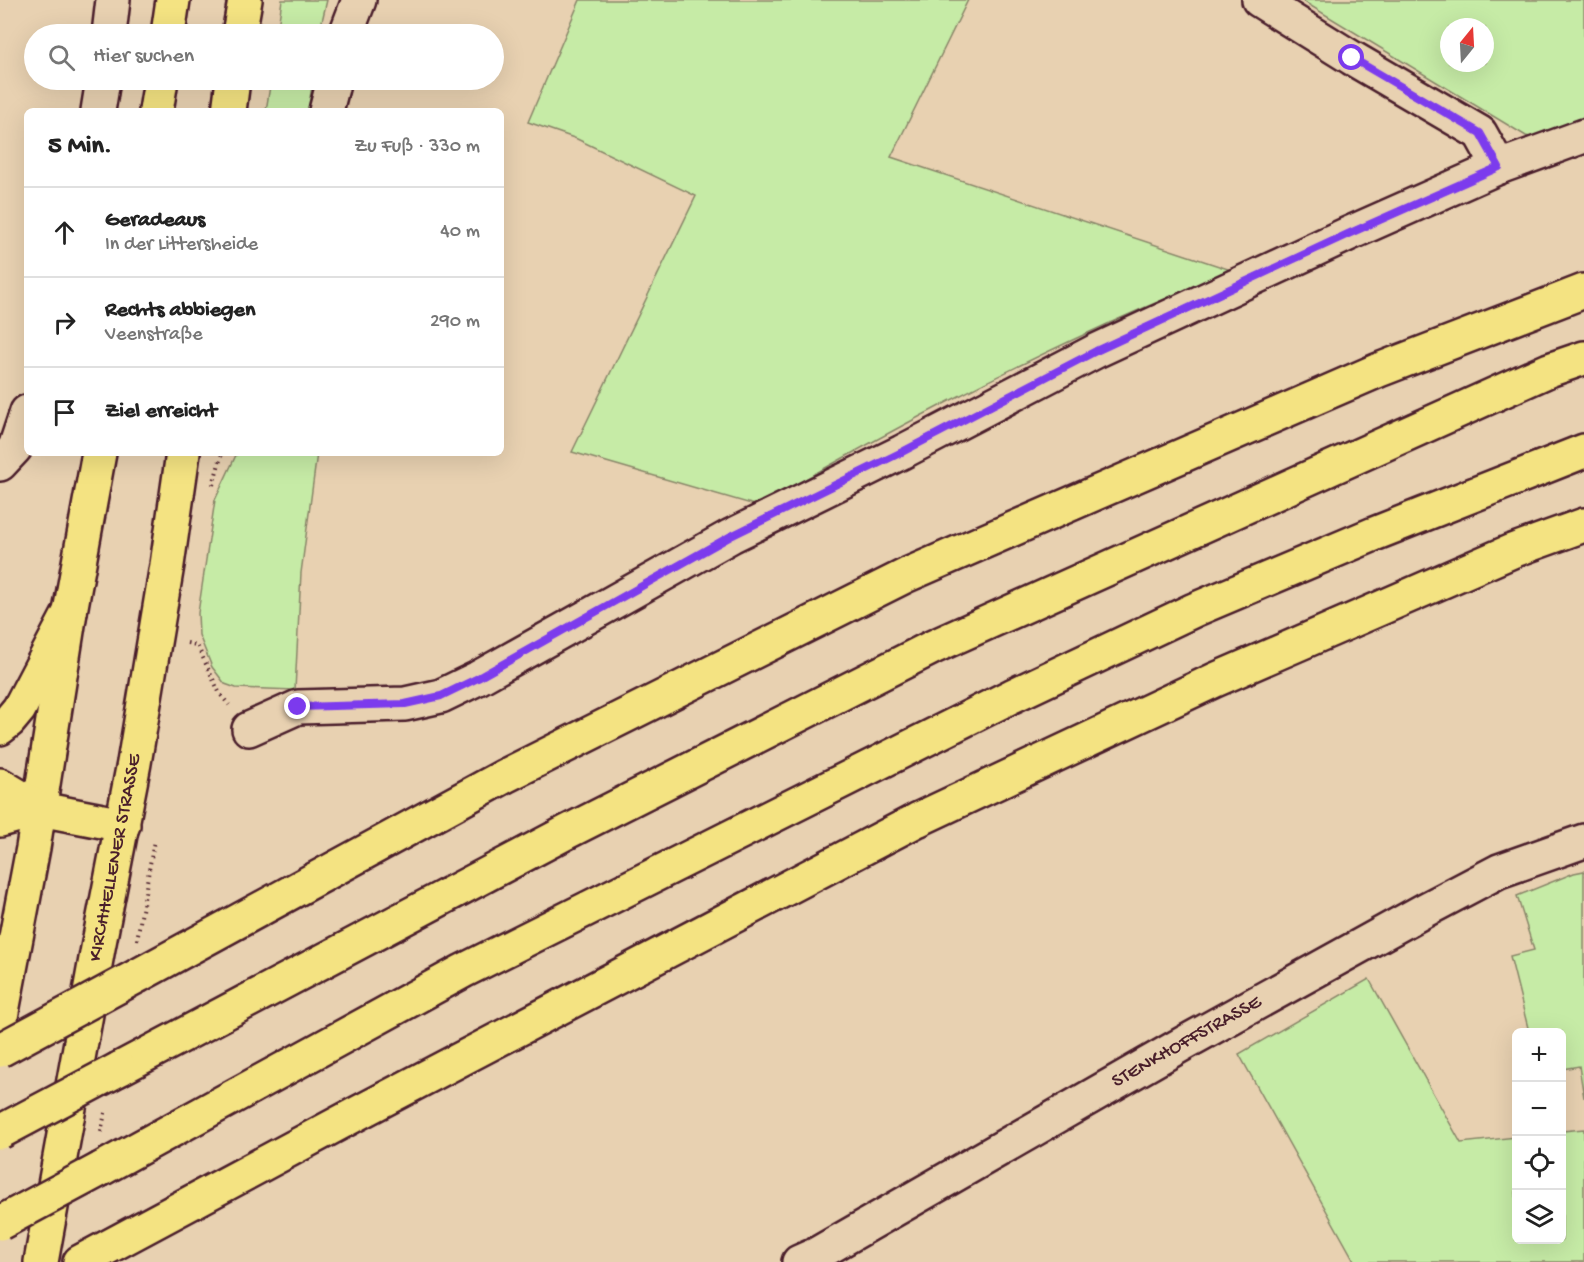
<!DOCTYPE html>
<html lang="de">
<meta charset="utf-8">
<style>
body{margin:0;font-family:"Gochi Hand",sans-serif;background:#f2f2f2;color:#222}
.controls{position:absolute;right:18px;bottom:18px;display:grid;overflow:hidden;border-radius:9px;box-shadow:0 6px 24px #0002}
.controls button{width:54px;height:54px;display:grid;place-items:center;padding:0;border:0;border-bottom:2px solid #e0e0e0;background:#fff;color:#222;font:30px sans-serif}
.compass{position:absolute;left:1440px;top:18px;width:54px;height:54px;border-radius:50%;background:#fff;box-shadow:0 6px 24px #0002;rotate:18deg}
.stop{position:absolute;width:18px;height:18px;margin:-14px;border:4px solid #7c3aed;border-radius:50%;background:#fff}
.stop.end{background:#7c3aed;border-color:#fff;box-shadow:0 2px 6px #0008}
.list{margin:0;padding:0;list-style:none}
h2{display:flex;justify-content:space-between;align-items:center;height:78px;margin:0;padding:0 24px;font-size:26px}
h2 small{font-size:20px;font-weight:400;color:#767676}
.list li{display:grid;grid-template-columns:39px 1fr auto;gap:18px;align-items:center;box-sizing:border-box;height:90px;padding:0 24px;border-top:2px solid #e0e0e0}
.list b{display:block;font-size:22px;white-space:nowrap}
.list p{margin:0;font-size:20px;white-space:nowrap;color:#767676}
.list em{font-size:20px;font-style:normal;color:#767676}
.icon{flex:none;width:33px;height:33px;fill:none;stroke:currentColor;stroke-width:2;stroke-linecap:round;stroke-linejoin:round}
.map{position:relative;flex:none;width:1584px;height:1262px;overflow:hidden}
.search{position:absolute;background:#fff;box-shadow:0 6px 24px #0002;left:24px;top:24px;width:480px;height:66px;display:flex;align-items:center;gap:15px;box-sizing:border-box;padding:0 21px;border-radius:33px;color:#767676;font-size:22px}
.panel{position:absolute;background:#fff;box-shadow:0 6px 24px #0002;left:24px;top:108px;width:480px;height:348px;border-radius:9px}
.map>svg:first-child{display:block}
</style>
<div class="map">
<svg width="1584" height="1262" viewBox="0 0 1584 1262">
<rect width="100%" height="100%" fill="#e8d1b1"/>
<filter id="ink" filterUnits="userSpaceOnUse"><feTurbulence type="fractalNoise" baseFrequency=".0167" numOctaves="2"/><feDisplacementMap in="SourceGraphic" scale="12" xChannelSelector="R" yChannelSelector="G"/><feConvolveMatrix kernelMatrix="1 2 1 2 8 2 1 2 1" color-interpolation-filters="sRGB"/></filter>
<g filter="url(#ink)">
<g fill="#c6eba6" stroke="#888568" stroke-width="1.5" fill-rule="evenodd">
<path d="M 282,0 L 327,0 L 319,34 L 277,34 Z"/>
<path d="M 580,0 L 968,0 L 891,157 L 1237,272 C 1204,284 1171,296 1139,310 C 1008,367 882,435 758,506 L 572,452 L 696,196 L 577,139 L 528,122 Z"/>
<path d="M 1301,0 L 1584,0 L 1584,123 L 1534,138 L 1526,136 ZM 1449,27 L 1485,27 L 1485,63 L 1449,63 Z"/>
<path d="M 271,80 L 313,80 L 308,111 L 266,111 Z"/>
<path d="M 237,453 L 317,453 L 301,573 L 295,690 L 236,688 L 225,684 L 212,667 L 199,635 L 198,613 L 215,500 Z"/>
<path d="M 1584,871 L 1584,1098 L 1579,1066 L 1562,1069 L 1562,1032 L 1529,1032 L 1510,956 L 1534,950 L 1517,896 L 1574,873 Z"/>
<path d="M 1369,979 L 1461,1143 L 1516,1137 L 1516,1240 L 1562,1240 L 1562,1131 L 1584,1129 L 1584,1262 L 1355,1262 L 1239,1054 Z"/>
</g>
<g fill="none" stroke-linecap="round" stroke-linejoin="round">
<defs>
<g id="minor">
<path d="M 1259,0 L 1352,58 L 1480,133 L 1499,167"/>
<path d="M 109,34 L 113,0"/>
<path d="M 346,34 L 359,0"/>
<path d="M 98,111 L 103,80"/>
<path d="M 326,111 L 334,80"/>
<path d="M 0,464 L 15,448 L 27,412"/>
<path d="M 249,729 L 298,707 L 405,704 L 441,696 L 478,678 L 731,536 L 902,452 L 1096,351 L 1348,234 L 1499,167 L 1584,136"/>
<path id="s1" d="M 799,1262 L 817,1254 L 1186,1042 L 1425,910 L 1499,871 L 1584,841"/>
</g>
<g id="major">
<path d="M 168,34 L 173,0"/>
<path d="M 239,34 L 245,0"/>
<path d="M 156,111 L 161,80"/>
<path d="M 229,111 L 233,80"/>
<path d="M 0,1022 L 33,848 L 70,612 L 99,453"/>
<path id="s2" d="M 41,1262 L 98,948 L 134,763 L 167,565 L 183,453"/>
</g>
<g id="highway">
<path d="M 0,728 L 9,721 L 19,709 L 70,612"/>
<path d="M 0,785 L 40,809 L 123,825"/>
<path d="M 0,820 L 40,809"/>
<path d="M 139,975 L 505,776 L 907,575 L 1379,370 L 1584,291"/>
<path d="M 119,1069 L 567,832 L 933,647 L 1549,370 L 1584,358"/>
<path d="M 101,1169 L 463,971 L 1012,696 L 1194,610 L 1374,534 L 1584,451"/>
<path d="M 80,1262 L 358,1113 L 917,820 L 1215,680 L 1512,551 L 1584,525"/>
</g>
</defs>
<use href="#minor" stroke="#4a1f2b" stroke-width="38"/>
<use href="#major" stroke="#4a1f2b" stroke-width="38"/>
<use href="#highway" stroke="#4a1f2b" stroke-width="38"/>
<g stroke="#4a1f2b" stroke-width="4" stroke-dasharray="1.5 4.5" stroke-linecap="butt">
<path d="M 213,485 L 222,453"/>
<path d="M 187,643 L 197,645 L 220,694 L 229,705"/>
<path d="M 137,940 L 154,841"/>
<path d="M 101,1132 L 105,1113"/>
</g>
<use href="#minor" stroke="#e8d1b1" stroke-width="33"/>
<use href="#major" stroke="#f4e382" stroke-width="33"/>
<use href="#highway" stroke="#f4e382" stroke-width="33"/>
<defs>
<g id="highway-bridge">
<path d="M 0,1050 L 139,975"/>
<path d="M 0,1132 L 119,1069"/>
<path d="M 0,1223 L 101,1169"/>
</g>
</defs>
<use href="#highway-bridge" stroke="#4a1f2b" stroke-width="38" stroke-linecap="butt"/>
<use href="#highway-bridge" stroke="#f4e382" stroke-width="33"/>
</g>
</g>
<g fill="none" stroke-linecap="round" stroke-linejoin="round" filter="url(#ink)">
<path stroke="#7c3aed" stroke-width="8" d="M 298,707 L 405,704 L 441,696 L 478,678 L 731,536 L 902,452 L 1096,351 L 1348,234 L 1499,167 L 1480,133 L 1352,58"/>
</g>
<g text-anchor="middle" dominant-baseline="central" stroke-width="5" stroke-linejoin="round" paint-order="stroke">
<g font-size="20" fill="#4a1f2b" stroke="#e8d1b1">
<text stroke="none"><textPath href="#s2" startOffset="411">KIRCHHELLENER STRASSE</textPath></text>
<text stroke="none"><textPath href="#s1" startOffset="446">STENKHOFFSTRASSE</textPath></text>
</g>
</g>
</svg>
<div class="controls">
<button>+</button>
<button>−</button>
<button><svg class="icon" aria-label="locate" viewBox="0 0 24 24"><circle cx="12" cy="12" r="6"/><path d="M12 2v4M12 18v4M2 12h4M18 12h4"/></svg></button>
<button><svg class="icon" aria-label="layers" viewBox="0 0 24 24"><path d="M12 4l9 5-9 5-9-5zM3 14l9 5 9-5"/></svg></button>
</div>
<svg class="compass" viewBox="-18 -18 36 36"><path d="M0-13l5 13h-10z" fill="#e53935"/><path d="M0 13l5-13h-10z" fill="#767676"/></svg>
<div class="stop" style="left:1352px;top:58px"></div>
<div class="stop end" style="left:298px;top:707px"></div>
<div class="search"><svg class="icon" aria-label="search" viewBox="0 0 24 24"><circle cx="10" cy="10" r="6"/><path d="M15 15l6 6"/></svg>Hier suchen</div>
<section class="panel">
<h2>5 Min.<small>Zu Fuß · 330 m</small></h2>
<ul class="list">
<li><svg class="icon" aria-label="ahead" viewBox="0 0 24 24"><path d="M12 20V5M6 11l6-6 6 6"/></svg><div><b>Geradeaus</b><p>In der Littersheide</p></div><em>40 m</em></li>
<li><svg class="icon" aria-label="right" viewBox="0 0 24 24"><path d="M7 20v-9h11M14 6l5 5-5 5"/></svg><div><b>Rechts abbiegen</b><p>Veenstraße</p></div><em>290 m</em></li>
<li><svg class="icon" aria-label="arrive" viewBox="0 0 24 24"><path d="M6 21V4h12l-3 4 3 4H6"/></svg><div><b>Ziel erreicht</b></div></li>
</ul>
</section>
</div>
